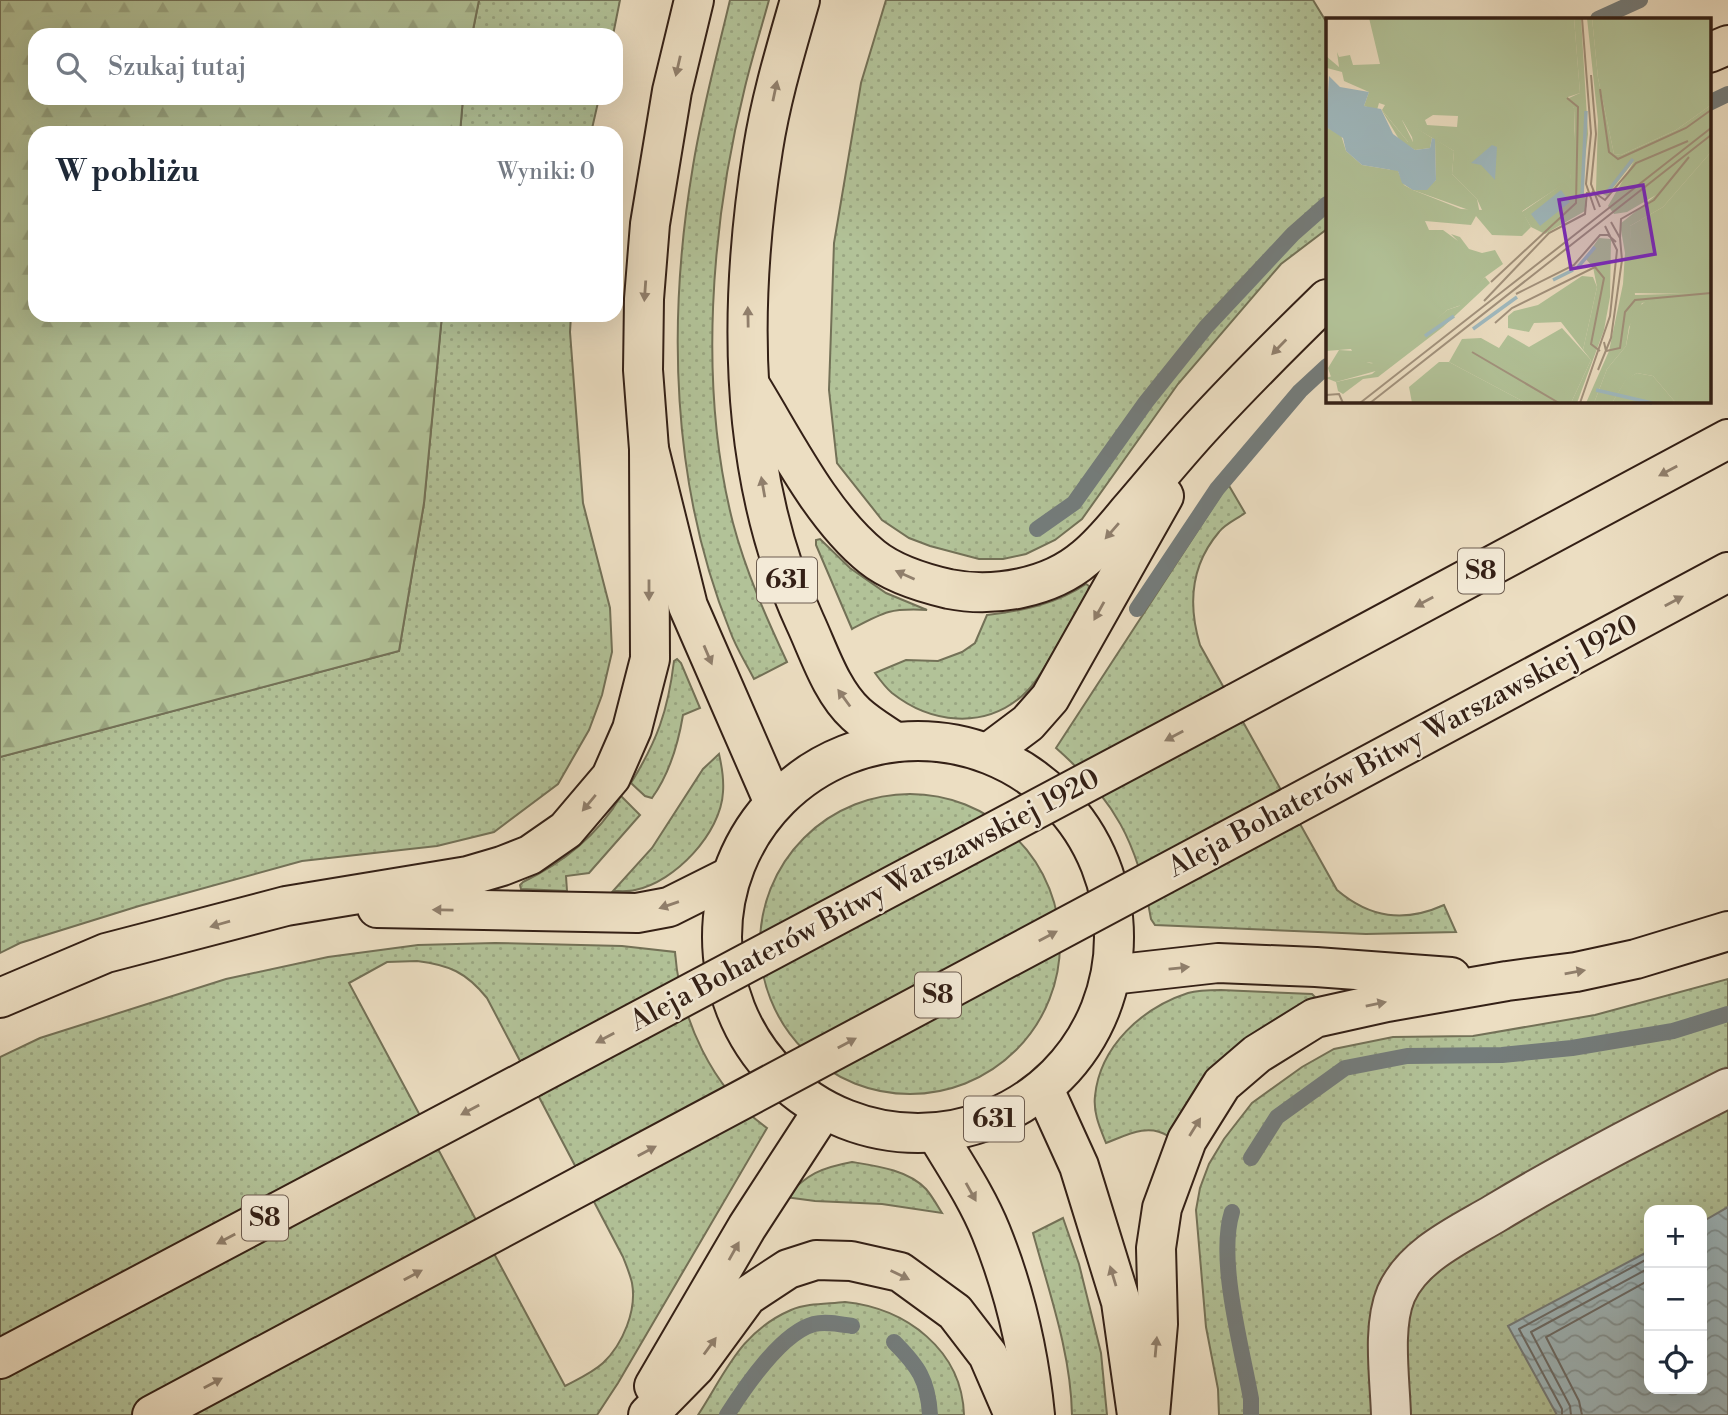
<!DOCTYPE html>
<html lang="pl">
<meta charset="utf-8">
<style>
body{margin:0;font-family:"Libre Bodoni",serif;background:#f6f6f7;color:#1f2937}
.controls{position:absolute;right:21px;bottom:21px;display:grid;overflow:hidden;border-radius:14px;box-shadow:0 7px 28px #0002}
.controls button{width:63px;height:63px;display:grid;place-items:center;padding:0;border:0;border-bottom:2px solid #e0e1e3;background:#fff;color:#1f2937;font:35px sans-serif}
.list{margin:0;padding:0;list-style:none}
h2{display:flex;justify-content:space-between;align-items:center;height:91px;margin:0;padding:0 28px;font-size:30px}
h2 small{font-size:23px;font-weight:400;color:#747a83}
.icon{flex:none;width:38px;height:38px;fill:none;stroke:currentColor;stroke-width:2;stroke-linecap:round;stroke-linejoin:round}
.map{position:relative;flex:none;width:1728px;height:1415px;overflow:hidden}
.search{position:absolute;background:#fff;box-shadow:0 7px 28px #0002;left:28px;top:28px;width:595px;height:77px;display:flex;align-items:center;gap:18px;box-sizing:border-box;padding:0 24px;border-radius:21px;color:#747a83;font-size:26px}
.panel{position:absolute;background:#fff;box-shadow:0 7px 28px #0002;left:28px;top:126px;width:595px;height:196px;border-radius:21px}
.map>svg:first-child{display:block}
</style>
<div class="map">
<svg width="1728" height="1415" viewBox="0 0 1728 1415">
<defs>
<pattern id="grass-dots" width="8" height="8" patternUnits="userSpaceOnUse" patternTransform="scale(1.75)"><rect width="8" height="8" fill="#b2c298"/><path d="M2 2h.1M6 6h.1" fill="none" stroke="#9aa682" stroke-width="1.8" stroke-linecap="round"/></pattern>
<pattern id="forest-firs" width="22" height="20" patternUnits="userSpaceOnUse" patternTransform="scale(1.75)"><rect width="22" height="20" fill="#b2c298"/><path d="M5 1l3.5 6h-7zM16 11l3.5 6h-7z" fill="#9aa682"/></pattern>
<pattern id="water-waves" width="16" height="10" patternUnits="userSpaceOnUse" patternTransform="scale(1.75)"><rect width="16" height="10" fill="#9fb9bf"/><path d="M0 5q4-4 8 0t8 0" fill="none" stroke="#82969a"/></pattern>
</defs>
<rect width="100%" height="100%" fill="#ecdec2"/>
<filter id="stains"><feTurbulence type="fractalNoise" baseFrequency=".00286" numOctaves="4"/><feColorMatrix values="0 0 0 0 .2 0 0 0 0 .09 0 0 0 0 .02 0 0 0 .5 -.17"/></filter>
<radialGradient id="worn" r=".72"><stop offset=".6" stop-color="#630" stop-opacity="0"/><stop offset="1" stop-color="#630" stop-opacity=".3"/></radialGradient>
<g fill="url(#grass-dots)" stroke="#737157" stroke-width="2" fill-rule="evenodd">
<path d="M 479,0 L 620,0 L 613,35 L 472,35 Z"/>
<path d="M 730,0 L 769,0 C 761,29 752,58 745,87 C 711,224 698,386 733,523 C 746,572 766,617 787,662 L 754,679 C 746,663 736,648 730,631 C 671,485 667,320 693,166 C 702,110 717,55 730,0 Z"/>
<path d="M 886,0 L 1313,0 L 1327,23 L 1327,229 L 1281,264 L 1178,384 L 1082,519 L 1055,540 L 1026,554 L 1003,559 L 979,559 L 930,546 L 909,538 L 882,520 L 837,463 L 829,390 L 834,243 L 861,83 Z"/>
<path d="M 463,98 L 599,98 L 591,133 L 460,133 Z"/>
<path d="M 442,315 L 571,315 L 570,332 L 583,503 L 610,608 L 612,652 L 602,695 L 589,730 L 558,784 L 494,832 L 437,846 L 302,861 L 139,906 L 20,943 L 0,953 L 0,757 L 399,651 L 424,503 Z"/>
<path d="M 1228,484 L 1245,513 C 1237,519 1225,524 1219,532 C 1190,566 1188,605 1200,645 L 1337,890 C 1370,918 1404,923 1444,905 L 1456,932 L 1366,934 L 1155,925 L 1151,919 C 1138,843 1114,799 1056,748 Z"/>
<path d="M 820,539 L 850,568 L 886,593 L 927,610 C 890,608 884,612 852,629 L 816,545 L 816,540 Z"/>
<path d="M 1086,584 L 1089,586 C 1087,606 1069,626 1059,643 C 1048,661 1038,682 1022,696 C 983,730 930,723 892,693 C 886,688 880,680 875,673 L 906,660 L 938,661 L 962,652 L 975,643 L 987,615 C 1021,611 1057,604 1086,584 Z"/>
<path d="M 677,659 L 681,663 L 700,708 L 683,715 C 678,745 670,773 652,798 L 645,796 L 631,783 C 657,741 668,711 674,661 Z"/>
<path d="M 719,754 C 722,767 724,779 723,792 C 721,833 675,882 635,890 C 628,892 620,891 613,891 L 652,848 L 703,769 Z"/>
<circle cx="910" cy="944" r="150"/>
<path d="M 621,796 L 640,815 L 589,873 L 566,876 L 567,891 L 521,889 L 520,885 L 523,882 C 564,862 597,836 621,796 Z"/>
<path d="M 495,943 L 622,946 L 675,952 C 680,1018 712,1089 767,1128 L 618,1383 L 597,1415 L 0,1415 L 0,1057 L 40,1038 L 226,979 L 328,957 L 418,945 ZM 417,961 C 449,965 466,972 487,998 L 623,1257 C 626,1265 630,1274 632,1283 C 637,1310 623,1344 603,1363 C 592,1373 578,1379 565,1386 L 349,983 L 387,962 Z"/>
<path d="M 1728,979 L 1728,1415 L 1219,1415 L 1218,1389 L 1206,1327 L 1196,1210 L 1200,1188 L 1209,1164 L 1224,1139 L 1252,1103 L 1302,1067 L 1334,1049 L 1393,1037 L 1473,1036 L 1595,1015 ZM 1649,1210 L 1702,1210 L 1702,1389 L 1649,1389 Z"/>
<path d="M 1221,990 L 1312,994 L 1316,998 C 1306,1009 1286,1012 1273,1021 C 1229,1051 1194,1089 1168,1136 C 1148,1123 1127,1135 1106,1143 C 1100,1128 1093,1113 1095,1096 C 1100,1046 1142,1008 1188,993 C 1198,990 1210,990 1221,990 Z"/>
<path d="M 852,1162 C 877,1166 908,1170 926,1189 C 932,1196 937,1205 942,1213 L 882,1204 L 815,1201 L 785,1197 C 808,1174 820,1168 852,1162 Z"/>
<path d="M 1063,1218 L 1079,1264 L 1101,1353 L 1107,1415 L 1072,1415 C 1071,1353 1049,1292 1033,1233 Z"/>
<path d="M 845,1302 C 906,1308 962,1350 964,1415 L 698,1415 C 726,1372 740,1332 791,1310 C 807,1303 828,1304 845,1302 Z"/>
</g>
<path fill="url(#forest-firs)" stroke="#737157" stroke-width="2" d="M 0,0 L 479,0 L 472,35 L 35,35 L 35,98 L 463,98 L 460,133 L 35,133 L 35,315 L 442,315 L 424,503 L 399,651 L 0,757 Z"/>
<path fill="url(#water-waves)" stroke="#747c7b" stroke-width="2" d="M 1728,1207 L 1728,1415 L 1557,1415 L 1508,1326 L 1649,1251 L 1649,1389 L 1702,1389 L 1702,1222 Z"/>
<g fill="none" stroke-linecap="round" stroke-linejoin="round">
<g stroke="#6a6c6a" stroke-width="2">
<path d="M 1562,1415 L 1562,1409 L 1519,1329 L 1649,1258"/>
<path d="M 1571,1415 L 1570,1406 L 1531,1332 L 1649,1268"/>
<path d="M 1582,1415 L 1579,1401 L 1546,1337 L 1649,1280"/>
</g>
<g stroke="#747c7b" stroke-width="16">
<path d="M 1598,19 L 1640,0"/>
<path d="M 1709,103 L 1728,94"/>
<path d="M 1037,529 L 1074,503 L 1146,402 L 1206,327 L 1293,234 L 1327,204"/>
<path d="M 1137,609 L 1217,489 L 1300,391 L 1327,366"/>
<path d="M 1251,1158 L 1277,1117 L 1345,1068 L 1407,1056 L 1502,1055 L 1572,1048 L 1673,1031 L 1728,1014"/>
<path d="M 1232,1212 C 1217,1260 1242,1348 1251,1399 L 1251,1415"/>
<path d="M 894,1342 C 918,1366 928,1380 930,1415"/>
<path d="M 727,1415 C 745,1387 781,1333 814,1324 C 825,1321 840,1324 852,1326"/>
</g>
<defs>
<path id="minor" d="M 1391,1415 C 1390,1379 1382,1327 1396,1294 C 1413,1255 1460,1234 1494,1214 C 1570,1168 1649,1128 1728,1088"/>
<g id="major">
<path d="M 694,0 L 672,91 L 650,224 L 644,299 L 643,370 L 649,449 L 688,606 L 774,803"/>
<path d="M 800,0 C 786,49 771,98 763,149 C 738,305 738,477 805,622 C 819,652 831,691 856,714 C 868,725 882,733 895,742"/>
<circle cx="918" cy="937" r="196"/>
<path d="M 1044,1089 L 1079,1166 L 1121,1302 L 1137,1415"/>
<path d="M 936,1133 C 955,1165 977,1197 991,1232 C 1014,1289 1029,1353 1035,1415"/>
</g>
<g id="highway">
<path d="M 1709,53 L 1728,45"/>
<path d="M 750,385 C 784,440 821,516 872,557 C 893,574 923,583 949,589 C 994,598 1050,588 1085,558 C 1101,545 1115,528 1128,512 C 1154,482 1178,452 1205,423 C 1244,381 1286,339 1327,299"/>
<path d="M 1234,704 L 1728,439"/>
<path d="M 988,753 L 1028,723 L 1050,698 L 1164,496"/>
<path d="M 1290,807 L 1728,572"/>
<path d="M 377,908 L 637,913 L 669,907 L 731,876"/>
<path d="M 1111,975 L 1218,963 L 1316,967 L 1451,977"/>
<path d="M 0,998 L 106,953 L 286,906 L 468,876 L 502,866 L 530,855 L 566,830 L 611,777 L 632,729 L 650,659 L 649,449"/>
<path d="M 0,1359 L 531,1078"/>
<path d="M 654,1386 L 747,1227 L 823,1110"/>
<path d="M 152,1415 L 586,1183"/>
<path d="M 648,1415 L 695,1367 L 747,1296 L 788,1269 L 816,1260 L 851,1261 L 900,1272 L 955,1312 L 988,1355 L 1014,1415"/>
<path d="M 1150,1415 L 1158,1324 L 1156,1248 L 1162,1208 L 1187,1140 L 1222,1084 L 1257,1054 L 1315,1018 L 1387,1002 L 1507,981 L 1576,972 L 1636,959 L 1728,931"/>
</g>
</defs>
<use href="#minor" stroke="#625041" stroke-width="42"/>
<use href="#major" stroke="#342016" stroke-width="42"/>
<use href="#highway" stroke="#342016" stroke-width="42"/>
<use href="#minor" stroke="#f3ead7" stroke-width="38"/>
<use href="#major" stroke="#ecdec2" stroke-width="38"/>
<use href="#highway" stroke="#ecdec2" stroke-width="38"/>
<defs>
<g id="highway-bridge">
<path d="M 531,1078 L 1234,704"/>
<path d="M 586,1183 L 1290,807"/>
</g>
</defs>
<use href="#highway-bridge" stroke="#342016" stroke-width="42" stroke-linecap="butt"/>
<use href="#highway-bridge" stroke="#ecdec2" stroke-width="38"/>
</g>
<defs><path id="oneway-solid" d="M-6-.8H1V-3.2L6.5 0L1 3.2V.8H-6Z" transform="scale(1.75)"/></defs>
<g fill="#907f6c">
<use href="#oneway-solid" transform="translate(678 66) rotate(103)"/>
<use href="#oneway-solid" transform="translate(775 91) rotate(-78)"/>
<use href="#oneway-solid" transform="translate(645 291) rotate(94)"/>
<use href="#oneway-solid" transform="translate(748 317) rotate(-91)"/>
<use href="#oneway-solid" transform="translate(1279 347) rotate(134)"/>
<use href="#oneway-solid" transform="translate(1668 471) rotate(152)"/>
<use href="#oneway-solid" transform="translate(763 487) rotate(-100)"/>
<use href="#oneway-solid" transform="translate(1112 531) rotate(131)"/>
<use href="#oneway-solid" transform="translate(905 575) rotate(-156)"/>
<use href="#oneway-solid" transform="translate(649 590) rotate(90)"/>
<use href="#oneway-solid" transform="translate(1674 601) rotate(-28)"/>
<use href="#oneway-solid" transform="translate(1424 602) rotate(152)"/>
<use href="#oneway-solid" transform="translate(1099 611) rotate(119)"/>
<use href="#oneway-solid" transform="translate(708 655) rotate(67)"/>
<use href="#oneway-solid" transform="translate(844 698) rotate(-126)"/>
<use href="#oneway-solid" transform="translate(1174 736) rotate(152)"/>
<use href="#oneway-solid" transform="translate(589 803) rotate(130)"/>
<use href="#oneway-solid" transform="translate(669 905) rotate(161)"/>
<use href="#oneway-solid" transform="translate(443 910) rotate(-179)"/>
<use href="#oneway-solid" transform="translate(220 924) rotate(164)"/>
<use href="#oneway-solid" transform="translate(1048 936) rotate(-28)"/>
<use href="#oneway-solid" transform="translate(1179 968) rotate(-6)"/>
<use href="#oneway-solid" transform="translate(1575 972) rotate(-10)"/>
<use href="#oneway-solid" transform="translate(1376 1004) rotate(-12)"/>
<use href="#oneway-solid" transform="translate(605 1038) rotate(152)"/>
<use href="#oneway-solid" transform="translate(847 1043) rotate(-28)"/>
<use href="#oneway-solid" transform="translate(470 1110) rotate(152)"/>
<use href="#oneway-solid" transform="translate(1195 1127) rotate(-58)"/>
<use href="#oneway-solid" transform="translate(647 1151) rotate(-28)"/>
<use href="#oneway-solid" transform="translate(971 1192) rotate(61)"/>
<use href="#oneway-solid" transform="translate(226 1239) rotate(152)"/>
<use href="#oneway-solid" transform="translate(734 1251) rotate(-61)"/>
<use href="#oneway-solid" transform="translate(413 1275) rotate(-28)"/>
<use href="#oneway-solid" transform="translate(900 1275) rotate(26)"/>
<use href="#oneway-solid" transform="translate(1113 1276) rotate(-107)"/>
<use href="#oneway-solid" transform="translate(710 1346) rotate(-54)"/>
<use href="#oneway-solid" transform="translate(1156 1347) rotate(-85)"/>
<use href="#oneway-solid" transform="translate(213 1383) rotate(-28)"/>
</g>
<g text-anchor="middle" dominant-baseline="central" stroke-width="5" stroke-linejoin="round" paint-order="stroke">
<g fill="#f3ead7" stroke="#6d5d50" stroke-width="2">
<rect x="1458" y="548.5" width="46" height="45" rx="5"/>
<rect x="757" y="557.5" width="60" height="45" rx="5"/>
<rect x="915" y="972.5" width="46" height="45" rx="5"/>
<rect x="964" y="1096.5" width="60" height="45" rx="5"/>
<rect x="242" y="1195.5" width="46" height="45" rx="5"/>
</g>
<g font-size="26" font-weight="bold" fill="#342016">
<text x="1481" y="571">S8</text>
<text x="787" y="580">631</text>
<text x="938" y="995">S8</text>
<text x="994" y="1119">631</text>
<text x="265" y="1218">S8</text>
</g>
<g font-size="28" fill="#342016" stroke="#f3ead7">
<text transform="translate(1403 746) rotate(-28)">Aleja Bohaterów Bitwy Warszawskiej 1920</text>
<text transform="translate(865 900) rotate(-28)">Aleja Bohaterów Bitwy Warszawskiej 1920</text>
</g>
</g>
<g transform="translate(1326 18)">
<rect width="385" height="385" fill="#ecdec2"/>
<path d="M 248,0 L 255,0 L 262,116 L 256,167 L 261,187 L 259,193 L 219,216 L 205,209 L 196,194 L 244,161 L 249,113 L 248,90 L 241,81 L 254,75 ZM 261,0 L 266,0 L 272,60 L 288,136 L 295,137 L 350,112 L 385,87 L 385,134 L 337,189 L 304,208 L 309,277 L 379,275 L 316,285 L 303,309 L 300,328 L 281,351 L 268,385 L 260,385 L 283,333 L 297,266 L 299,235 L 294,206 L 330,177 L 301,194 L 288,196 L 282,188 L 308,143 L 281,178 L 270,173 L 272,103 ZM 273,220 L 285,221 L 284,279 L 278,312 L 251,385 L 245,385 L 265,342 L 257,332 L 271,269 L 267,249 L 259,240 ZM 159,259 L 164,265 L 117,309 L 52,359 L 37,361 L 17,376 L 12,373 L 10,364 L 46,356 L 121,292 L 133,288 ZM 13,332 L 29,333 L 34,342 L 47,346 L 5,359 L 2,350 Z" fill="#b2c298"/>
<path d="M 43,0 L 248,0 L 254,75 L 242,79 L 248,90 L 249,131 L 244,162 L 196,193 L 205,209 L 196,218 L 166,217 L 150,198 L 145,207 L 99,203 L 103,212 L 117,212 L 132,223 L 125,216 L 134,219 L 143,231 L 156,235 L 169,232 L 177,246 L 159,259 L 138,286 L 121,292 L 57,351 L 10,364 L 0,360 L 47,345 L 31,343 L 25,331 L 0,333 L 0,109 L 15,117 L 20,133 L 36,147 L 72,153 L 78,167 L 87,172 L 135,191 L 156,192 L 151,181 L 126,156 L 128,133 L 76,102 L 87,124 L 82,124 L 56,92 L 59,87 L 53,85 L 51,92 L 38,88 L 43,74 L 18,63 L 16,54 L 1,50 L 0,57 L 0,38 L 13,49 L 11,34 L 13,39 L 24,37 L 27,47 L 54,46 ZM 107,97 L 132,98 L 131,109 L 101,107 L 99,102 ZM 266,0 L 385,0 L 385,87 L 350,112 L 295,137 L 288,136 L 272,60 ZM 385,134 L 385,385 L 350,385 L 327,358 L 311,355 L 300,362 L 286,385 L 268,385 L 281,351 L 300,328 L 307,292 L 319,284 L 368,276 L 306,275 L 304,208 L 337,189 ZM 256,258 L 267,259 L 271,269 L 257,332 L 235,304 L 208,305 L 203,314 L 182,310 L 182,298 L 188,293 L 212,287 ZM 113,344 L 123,344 L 200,385 L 86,385 L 83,369 Z" fill="#b2c298" fill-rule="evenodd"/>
<path d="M 55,91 L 82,124 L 87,124 L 86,119 L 75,100 L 106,120 L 104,130 L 89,132 L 74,123 ZM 157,120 L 199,139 L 206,156 L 210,151 L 217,154 L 214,168 L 222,156 L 234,166 L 196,193 L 199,204 L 190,203 L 189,195 L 213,179 L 213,173 L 206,175 L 190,164 L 167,166 L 160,184 L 142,139 L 154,136 L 150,122 ZM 171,129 L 166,146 L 169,161 L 145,145 L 161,130 ZM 109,121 L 128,133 L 126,156 L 151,181 L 154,196 L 87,172 L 76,165 L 74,154 L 64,153 L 64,148 L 101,169 L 110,162 ZM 311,355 L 327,358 L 350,385 L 286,385 L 300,361 Z" fill="#b2c298" fill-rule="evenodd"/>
<path d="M 236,310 L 265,342 L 245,385 L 200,385 L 123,344 L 136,321 L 155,320 L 173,330 L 182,317 L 203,329 Z" fill="#b2c298"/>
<path d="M 3,58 L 14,69 L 43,74 L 38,88 L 55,91 L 67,116 L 89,132 L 104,130 L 106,120 L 109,121 L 110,162 L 101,172 L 87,172 L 76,165 L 72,153 L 36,147 L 20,133 L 17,120 L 0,109 ZM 166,127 L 171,129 L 169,162 L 155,147 L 145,145 ZM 235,172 L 244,184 L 214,208 L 205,196 Z" fill="#9fb9bf"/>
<path fill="none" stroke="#9fb9bf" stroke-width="3.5" d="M 282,173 L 307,141M 256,179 L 260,93M 252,249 L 269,229M 227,262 L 247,252M 147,311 L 191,279M 99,318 L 128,298M 270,372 L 326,385"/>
<path fill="none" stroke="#a2927d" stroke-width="2" d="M 256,0 L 265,115 L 260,166 L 269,192M 265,57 L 270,116 L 265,166 L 274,189M 274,71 L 283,134 L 292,141 L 360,110 L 385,92M 266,173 L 279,182 L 310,145 L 362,123M 294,220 L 295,201 L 328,182 L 363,139M 165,264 L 250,185 L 252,89 L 241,80M 190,276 L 248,247 L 274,217 L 282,217 L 290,224M 158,283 L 223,215 L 259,196 L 261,174M 169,305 L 186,290 L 269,249 L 278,260 L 265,326 L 274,333M 278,324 L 280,333 L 294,330 L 299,294 L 309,282 L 385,275M 146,334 L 233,385M 272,352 L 285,320 L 296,242 L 294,220 L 285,204M 0,377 L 13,376 L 17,385M 34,385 L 385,110M 44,385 L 385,117M 254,385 L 284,298 L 291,232 L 279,208"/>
<path fill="#7b2cbf" fill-opacity="0.15" stroke="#7b2cbf" stroke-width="3.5" d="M 317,167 L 329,236 L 245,251 L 233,182 Z"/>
<rect width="385" height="385" fill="none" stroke="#342016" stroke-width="3.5"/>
</g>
<rect width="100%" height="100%" filter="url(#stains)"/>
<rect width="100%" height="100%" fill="url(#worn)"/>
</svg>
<div class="controls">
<button>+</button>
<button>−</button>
<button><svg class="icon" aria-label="locate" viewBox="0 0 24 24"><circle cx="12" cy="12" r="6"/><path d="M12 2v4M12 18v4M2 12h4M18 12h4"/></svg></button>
</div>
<div class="search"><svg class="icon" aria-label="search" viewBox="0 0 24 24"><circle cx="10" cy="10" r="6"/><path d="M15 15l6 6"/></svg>Szukaj tutaj</div>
<section class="panel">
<h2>W pobliżu<small>Wyniki: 0</small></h2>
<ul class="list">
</ul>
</section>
</div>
